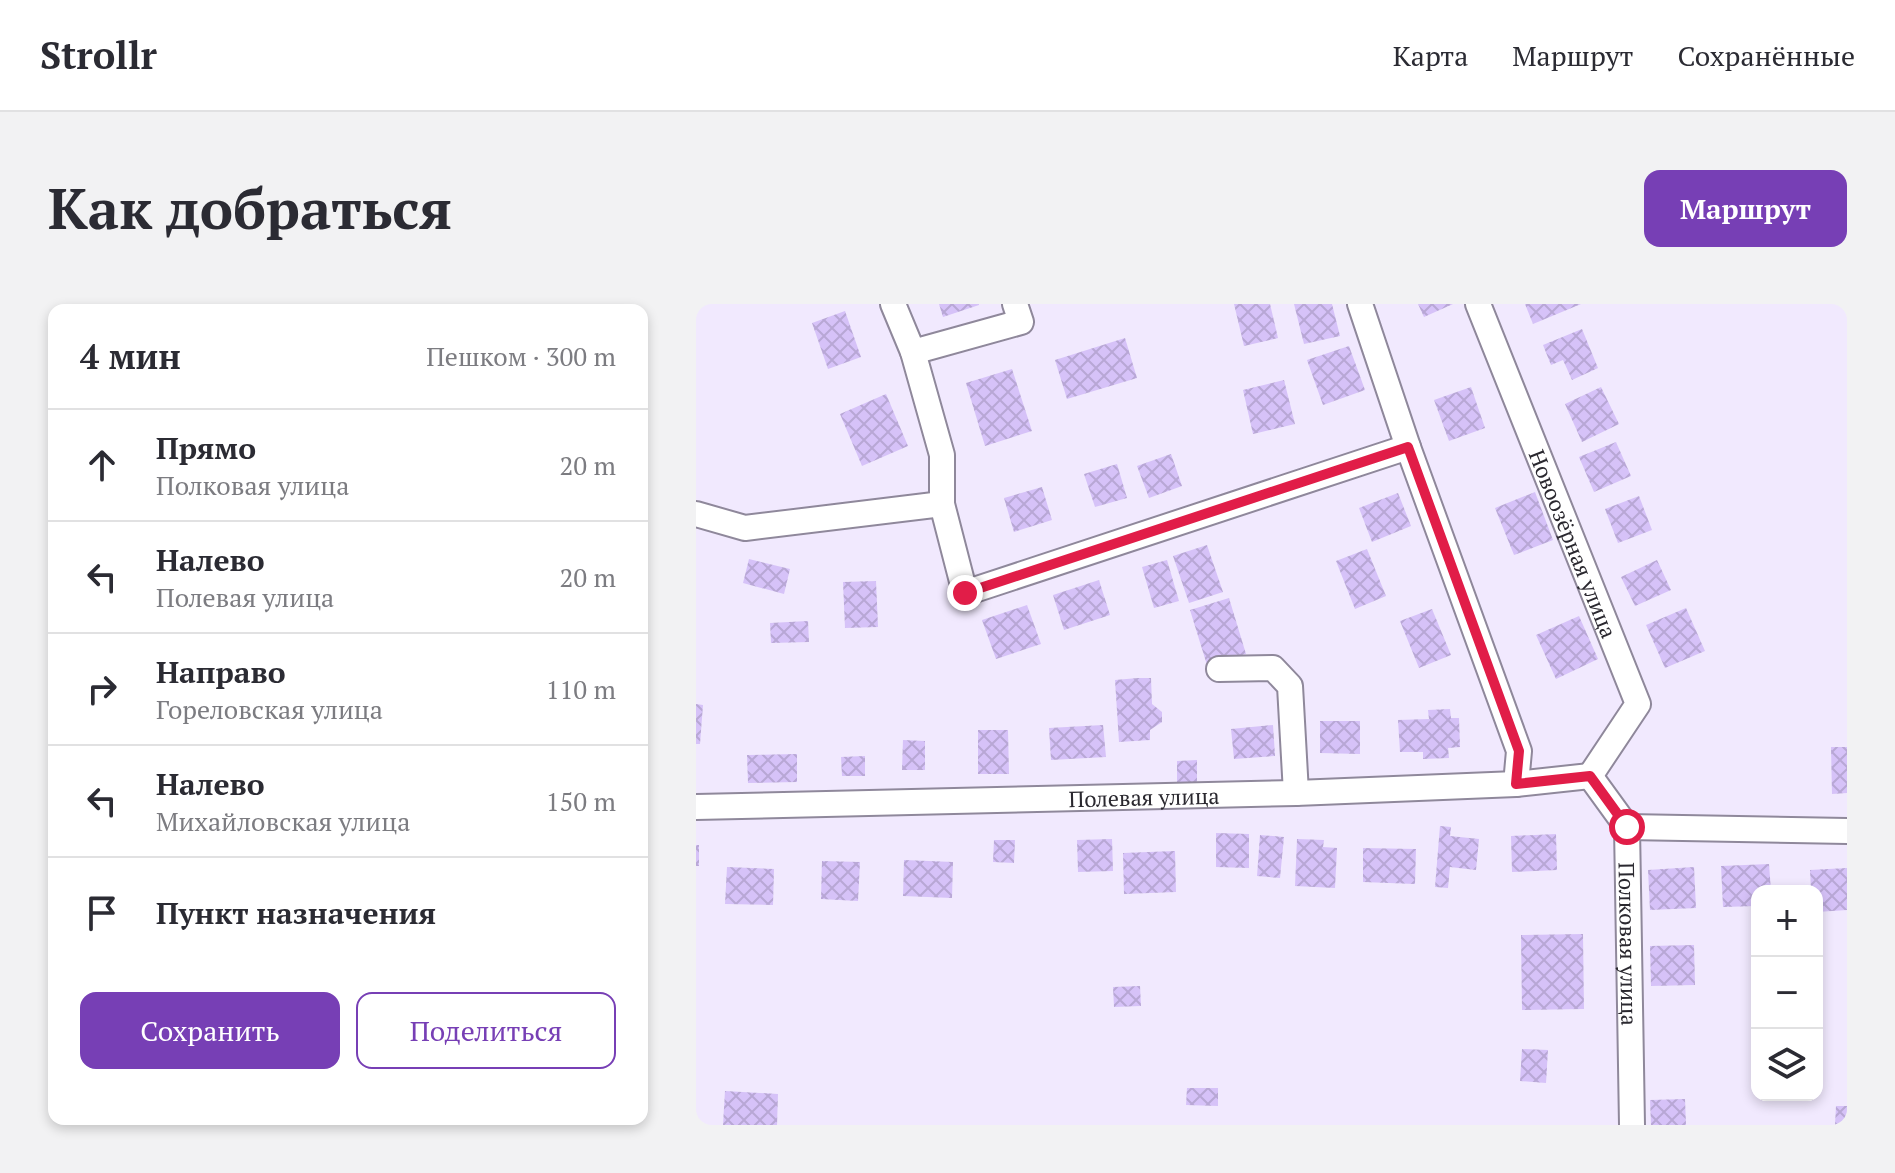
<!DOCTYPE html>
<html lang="ru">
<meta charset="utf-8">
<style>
body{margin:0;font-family:"PT Serif",serif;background:#f2f2f3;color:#2b2b33}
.controls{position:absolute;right:24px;bottom:24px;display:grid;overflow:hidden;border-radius:16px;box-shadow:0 4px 12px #0003}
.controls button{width:72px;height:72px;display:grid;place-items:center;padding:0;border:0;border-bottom:2px solid #e1e1e2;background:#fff;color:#2b2b33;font:40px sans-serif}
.stop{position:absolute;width:24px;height:24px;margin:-18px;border:6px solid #e11d48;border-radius:50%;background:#fff}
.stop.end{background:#e11d48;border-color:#fff;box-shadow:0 2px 8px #0008}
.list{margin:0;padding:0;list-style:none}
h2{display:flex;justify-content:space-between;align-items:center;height:104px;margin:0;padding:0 32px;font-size:34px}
h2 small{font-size:26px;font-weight:400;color:#7c7c81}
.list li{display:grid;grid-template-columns:52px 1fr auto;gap:24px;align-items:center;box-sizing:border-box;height:112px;padding:0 32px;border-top:2px solid #e1e1e2}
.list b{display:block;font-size:30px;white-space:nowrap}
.list p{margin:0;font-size:26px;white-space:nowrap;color:#7c7c81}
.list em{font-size:26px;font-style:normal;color:#7c7c81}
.actions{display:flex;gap:16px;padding:24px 32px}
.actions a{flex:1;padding:18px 0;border:2px solid #773fb5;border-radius:16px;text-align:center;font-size:28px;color:#773fb5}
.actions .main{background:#773fb5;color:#fff}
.icon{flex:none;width:44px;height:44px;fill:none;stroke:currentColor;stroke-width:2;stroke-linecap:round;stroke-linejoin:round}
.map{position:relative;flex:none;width:1151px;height:821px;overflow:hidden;border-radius:16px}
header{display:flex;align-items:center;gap:48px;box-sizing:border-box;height:112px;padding:0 40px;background:#fff;border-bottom:2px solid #e1e1e2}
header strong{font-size:38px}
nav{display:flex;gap:44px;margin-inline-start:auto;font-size:28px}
.intro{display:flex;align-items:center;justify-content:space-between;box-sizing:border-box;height:192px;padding:0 48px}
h1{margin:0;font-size:56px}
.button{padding:20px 36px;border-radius:16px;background:#773fb5;color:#fff;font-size:28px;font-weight:700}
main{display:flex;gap:48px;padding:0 48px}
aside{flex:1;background:#fff;border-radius:16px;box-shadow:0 4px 12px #0003}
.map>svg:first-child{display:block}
</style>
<header>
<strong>Strollr</strong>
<nav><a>Карта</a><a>Маршрут</a><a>Сохранённые</a></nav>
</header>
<div class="intro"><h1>Как добраться</h1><a class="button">Маршрут</a></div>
<main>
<aside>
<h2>4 мин<small>Пешком · 300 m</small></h2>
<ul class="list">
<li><svg class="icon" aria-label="ahead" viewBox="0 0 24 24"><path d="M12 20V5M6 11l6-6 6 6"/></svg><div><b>Прямо</b><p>Полковая улица</p></div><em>20 m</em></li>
<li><svg class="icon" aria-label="left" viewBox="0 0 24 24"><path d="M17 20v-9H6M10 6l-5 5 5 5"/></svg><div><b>Налево</b><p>Полевая улица</p></div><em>20 m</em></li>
<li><svg class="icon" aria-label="right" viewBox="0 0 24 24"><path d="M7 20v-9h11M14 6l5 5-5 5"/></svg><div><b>Направо</b><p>Гореловская улица</p></div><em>110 m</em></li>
<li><svg class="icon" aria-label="left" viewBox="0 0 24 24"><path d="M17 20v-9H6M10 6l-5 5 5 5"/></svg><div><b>Налево</b><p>Михайловская улица</p></div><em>150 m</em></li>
<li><svg class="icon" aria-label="arrive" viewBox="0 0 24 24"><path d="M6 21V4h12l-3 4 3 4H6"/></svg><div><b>Пункт назначения</b></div></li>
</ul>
<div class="actions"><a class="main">Сохранить</a><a>Поделиться</a></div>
</aside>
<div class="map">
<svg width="1151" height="821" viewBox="0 0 1151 821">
<defs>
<pattern id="building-cross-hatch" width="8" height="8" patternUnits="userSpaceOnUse" patternTransform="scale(2)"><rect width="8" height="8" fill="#d6c2f8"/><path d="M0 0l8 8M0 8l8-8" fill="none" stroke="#b8a7d5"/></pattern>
</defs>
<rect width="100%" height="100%" fill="#f1e9fe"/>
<g fill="url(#building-cross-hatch)">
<path d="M 243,0 L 283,0 L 283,1 L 247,13 Z"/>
<path d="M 538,0 L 574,0 L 582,34 L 548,42 Z"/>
<path d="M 598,0 L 636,0 L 644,32 L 608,40 Z"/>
<path d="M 722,0 L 757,0 L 728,13 Z"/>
<path d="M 829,0 L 885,0 L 837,20 Z"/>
<path d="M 149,7 L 165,53 L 132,65 L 116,19 Z"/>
<path d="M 886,25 L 902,64 L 876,76 L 867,56 L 855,61 L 847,41 Z"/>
<path d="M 429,34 L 441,74 L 371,95 L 359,56 Z"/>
<path d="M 653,42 L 669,86 L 627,101 L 611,56 Z"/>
<path d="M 316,65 L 336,127 L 289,142 L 270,79 Z"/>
<path d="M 588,76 L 599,120 L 557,130 L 547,86 Z"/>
<path d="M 775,83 L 789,124 L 753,137 L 738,96 Z"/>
<path d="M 905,83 L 923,120 L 886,138 L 869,100 Z"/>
<path d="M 190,90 L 212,142 L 166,162 L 144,110 Z"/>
<path d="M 920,138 L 935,172 L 898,188 L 883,153 Z"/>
<path d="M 475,150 L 486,182 L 453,194 L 441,162 Z"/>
<path d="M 421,160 L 431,194 L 399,203 L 388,170 Z"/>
<path d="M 346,183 L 356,216 L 318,228 L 308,194 Z"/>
<path d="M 839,188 L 857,236 L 818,251 L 799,204 Z"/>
<path d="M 702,189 L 715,222 L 676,238 L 663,204 Z"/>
<path d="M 943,192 L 956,226 L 922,239 L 909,205 Z"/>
<path d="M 511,241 L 527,288 L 493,299 L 477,252 Z"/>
<path d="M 671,245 L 690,292 L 659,305 L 640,257 Z"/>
<path d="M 53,255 L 94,265 L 88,290 L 47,279 Z"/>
<path d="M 471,256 L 483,297 L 458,304 L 446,263 Z"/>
<path d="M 961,256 L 975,286 L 939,302 L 925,273 Z"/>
<path d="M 403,276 L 414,311 L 368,326 L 357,291 Z"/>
<path d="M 180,277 L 182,323 L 149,324 L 147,278 Z"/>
<path d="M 533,294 L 550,350 L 511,361 L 494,306 Z"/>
<path d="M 331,301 L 345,340 L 300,355 L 286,316 Z"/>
<path d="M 990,304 L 1009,347 L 969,364 L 950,321 Z"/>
<path d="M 736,305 L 755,351 L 723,364 L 704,317 Z"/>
<path d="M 883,312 L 902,355 L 860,375 L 840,331 Z"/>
<path d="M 112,317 L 113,338 L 75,339 L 74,319 Z"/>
<path d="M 442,374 L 455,374 L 456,400 L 466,408 L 466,418 L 454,426 L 454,436 L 423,438 L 419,376 Z"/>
<path d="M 0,400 L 7,401 L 4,440 L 0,440 Z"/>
<path d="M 754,405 L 755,414 L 763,414 L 764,443 L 752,444 L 753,454 L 727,455 L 727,448 L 704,448 L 702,416 L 733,415 L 732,406 Z"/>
<path d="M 624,417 L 664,417 L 664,450 L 624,449 Z"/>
<path d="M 407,421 L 410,453 L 355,456 L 353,424 Z"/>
<path d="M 577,421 L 579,452 L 538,455 L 535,425 Z"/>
<path d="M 282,426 L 312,426 L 313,470 L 282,470 Z"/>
<path d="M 207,436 L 229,437 L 229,466 L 206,466 Z"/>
<path d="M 1135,443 L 1151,443 L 1151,489 L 1136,490 Z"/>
<path d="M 101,450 L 101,478 L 52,479 L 51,451 Z"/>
<path d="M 169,452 L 169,472 L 146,472 L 145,453 Z"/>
<path d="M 501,456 L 501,478 L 481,479 L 481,457 Z"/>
<path d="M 744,522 L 755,523 L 754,532 L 783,535 L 780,566 L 754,563 L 752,584 L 739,583 Z"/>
<path d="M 520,529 L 553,530 L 553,564 L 520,563 Z"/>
<path d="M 860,530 L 861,566 L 816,568 L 815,532 Z"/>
<path d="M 564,531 L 588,533 L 584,574 L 561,572 Z"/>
<path d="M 416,535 L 417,567 L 382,568 L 381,536 Z"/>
<path d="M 601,535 L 628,536 L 627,543 L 641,544 L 639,584 L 599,582 Z"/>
<path d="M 298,536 L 319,536 L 318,559 L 297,558 Z"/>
<rect x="0" y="541" width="3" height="21"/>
<path d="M 667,544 L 720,545 L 719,580 L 667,578 Z"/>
<path d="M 479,547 L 480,588 L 428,590 L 427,549 Z"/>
<path d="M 208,556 L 257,558 L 256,594 L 207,592 Z"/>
<path d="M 126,557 L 164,558 L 162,597 L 125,595 Z"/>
<path d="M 1073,560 L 1075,587 L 1061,587 L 1061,602 L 1027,603 L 1025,562 Z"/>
<path d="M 31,563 L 78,565 L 77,601 L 29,600 Z"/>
<path d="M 998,563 L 1000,604 L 954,606 L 952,566 Z"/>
<path d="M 1151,564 L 1151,606 L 1121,608 L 1121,587 L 1115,587 L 1114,566 Z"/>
<path d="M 887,630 L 888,705 L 826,706 L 825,631 Z"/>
<path d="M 998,641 L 999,681 L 955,682 L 954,642 Z"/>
<path d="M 444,682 L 445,702 L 418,703 L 417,683 Z"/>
<path d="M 826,745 L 852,746 L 850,779 L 824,777 Z"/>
<path d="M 491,784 L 522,784 L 522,802 L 490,801 Z"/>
<path d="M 29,787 L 82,790 L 81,821 L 27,821 Z"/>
<path d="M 989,795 L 990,821 L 955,821 L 954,796 Z"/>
<path d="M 1140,802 L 1151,802 L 1151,821 L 1139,821 Z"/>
</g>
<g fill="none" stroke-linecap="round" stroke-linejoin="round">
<defs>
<g id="minor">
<path d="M 197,0 L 217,48 L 246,151 L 246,200 L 269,289 L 712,143"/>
<path d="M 664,0 L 712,143 L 823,447 L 820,480"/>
<path id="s1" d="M 782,0 L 942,400 L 894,472"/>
<path d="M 217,48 L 325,18 L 319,0"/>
<path d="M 0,210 L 49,224 L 246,200"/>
<path d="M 523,365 L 577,364 L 594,382 L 600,489"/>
<path id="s2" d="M 894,472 L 931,523 L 936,821"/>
<path id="s3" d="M 0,503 L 600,489 L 820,480 L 894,472"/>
<path d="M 931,523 L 1151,527"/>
</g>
</defs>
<use href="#minor" stroke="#8f889b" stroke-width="28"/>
<use href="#minor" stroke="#fff" stroke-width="24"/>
</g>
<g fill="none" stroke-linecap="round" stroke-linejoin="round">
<path stroke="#e11d48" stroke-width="10" d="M 269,289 L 712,143 L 823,447 L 820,480 L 894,472 L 931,523"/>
</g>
<g text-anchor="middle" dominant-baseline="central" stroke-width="6" stroke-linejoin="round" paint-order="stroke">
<g font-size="22" fill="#2a282f" stroke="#f1e9fe">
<text stroke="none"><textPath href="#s1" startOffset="258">Новоозёрная улица</textPath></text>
<text stroke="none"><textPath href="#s3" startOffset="448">Полевая улица</textPath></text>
<text stroke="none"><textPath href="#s2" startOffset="180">Полковая улица</textPath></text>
</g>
</g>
</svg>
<div class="controls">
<button>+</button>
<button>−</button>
<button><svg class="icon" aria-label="layers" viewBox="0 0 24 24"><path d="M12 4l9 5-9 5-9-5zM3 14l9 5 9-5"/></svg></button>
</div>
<div class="stop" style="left:931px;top:523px"></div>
<div class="stop end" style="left:269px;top:289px"></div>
</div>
</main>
